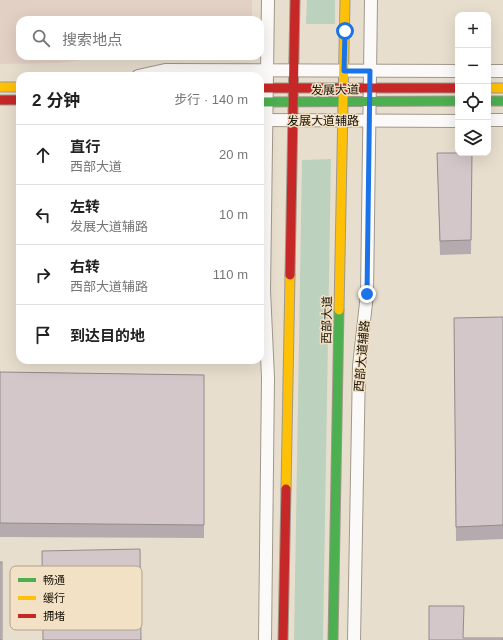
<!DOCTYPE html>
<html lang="zh">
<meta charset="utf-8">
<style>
body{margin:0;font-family:Helvetica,"Noto Sans SC",sans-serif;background:#f2f2f2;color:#222}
.controls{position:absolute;right:12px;top:12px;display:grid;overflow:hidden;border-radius:8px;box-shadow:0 4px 16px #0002}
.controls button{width:36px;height:36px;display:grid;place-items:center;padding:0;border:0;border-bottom:1px solid #e0e0e0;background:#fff;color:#222;font:20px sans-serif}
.stop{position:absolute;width:12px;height:12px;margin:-9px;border:3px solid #1a73e8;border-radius:50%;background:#fff}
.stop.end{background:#1a73e8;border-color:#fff;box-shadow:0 1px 4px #0008}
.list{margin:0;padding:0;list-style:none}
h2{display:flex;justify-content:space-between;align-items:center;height:52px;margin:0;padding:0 16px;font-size:17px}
h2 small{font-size:13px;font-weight:400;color:#767676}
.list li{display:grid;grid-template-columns:26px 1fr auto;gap:12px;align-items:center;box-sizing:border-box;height:60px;padding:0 16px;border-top:1px solid #e0e0e0}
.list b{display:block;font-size:15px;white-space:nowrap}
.list p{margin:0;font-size:13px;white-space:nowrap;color:#767676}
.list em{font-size:13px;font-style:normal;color:#767676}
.icon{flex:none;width:22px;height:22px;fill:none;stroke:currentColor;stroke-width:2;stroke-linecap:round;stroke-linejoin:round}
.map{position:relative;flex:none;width:503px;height:640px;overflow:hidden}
.search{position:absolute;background:#fff;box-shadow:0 4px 16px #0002;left:16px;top:16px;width:248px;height:44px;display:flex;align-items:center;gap:10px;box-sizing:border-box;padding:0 14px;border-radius:12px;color:#767676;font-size:15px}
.panel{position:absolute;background:#fff;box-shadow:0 4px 16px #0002;left:16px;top:72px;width:248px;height:292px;border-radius:12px}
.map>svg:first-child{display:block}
</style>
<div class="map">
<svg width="503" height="640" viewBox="0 0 503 640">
<rect width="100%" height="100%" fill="#e8dece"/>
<path fill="#e2d0c4" d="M 0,0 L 252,0 L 252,16 L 248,20 L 20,20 L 20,56 L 117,56 L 57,63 L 0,64 Z"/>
<g fill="#bdd2be">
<path d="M 307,0 L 335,0 L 335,24 L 306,24 Z"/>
<path d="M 331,159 L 323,640 L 294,640 L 302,160 Z"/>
</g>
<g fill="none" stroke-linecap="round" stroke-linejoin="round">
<defs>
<g id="street">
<path d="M 488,71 L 503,71"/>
<path d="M 138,76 L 165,70 L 458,71"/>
<path d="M 260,120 L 458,121"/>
<path d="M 488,120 L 503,120"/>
<path d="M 265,640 L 268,378 L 264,290 L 268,0"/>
<path d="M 354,640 L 359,366 L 367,294 L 371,0"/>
</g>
<g id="fast">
<path d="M 488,101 L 503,101"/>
<path d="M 260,102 L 458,101"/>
<path d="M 333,640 L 339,310"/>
</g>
<g id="slow">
<path d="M 0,87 L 20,87"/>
<path d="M 488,88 L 503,88"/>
<path d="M 339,310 L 345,0"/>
<path d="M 286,489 L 290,275"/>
</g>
<g id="jam">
<path d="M 260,88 L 458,88"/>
<path d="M 0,100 L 20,100"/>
<path d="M 290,275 L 295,0"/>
<path d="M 283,640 L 286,489"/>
</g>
</defs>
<use href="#street" stroke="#a0988c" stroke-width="14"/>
<use href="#fast" stroke="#a0988c" stroke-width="11"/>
<use href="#slow" stroke="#a0988c" stroke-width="11"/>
<use href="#jam" stroke="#a0988c" stroke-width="11"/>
<use href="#street" stroke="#fcfaf8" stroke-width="12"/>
<use href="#fast" stroke="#4caf50" stroke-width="9"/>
<use href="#slow" stroke="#ffc107" stroke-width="9"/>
<use href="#jam" stroke="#c62828" stroke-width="9"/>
</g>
<g fill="#b5abae">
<path d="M 437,153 L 472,153 L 471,254 L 440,255 Z"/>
<path d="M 503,317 L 503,539 L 456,541 L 454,318 Z"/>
<path d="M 0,372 L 204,375 L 204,538 L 0,537 Z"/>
</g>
<g fill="#d3c7ca" stroke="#948b8d">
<path d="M 437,153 L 472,153 L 471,240 L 440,241 Z"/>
<path d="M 503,317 L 503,525 L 456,527 L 454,318 Z"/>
<path d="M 0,372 L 204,375 L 204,525 L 0,523 Z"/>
<path d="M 140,549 L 141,640 L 43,640 L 42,551 Z"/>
<rect x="0" y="562" width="2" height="78"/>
<path d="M 429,606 L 464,606 L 463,638 L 503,638 L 503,640 L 429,640 Z"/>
</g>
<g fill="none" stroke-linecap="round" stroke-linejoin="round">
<path stroke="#1a73e8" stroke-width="5" d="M 345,31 L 344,71 L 370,71 L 367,294"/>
</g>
<g text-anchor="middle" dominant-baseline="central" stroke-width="3" stroke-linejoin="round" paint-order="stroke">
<g font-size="12" fill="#181208" stroke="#f2e1c4">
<text transform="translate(335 90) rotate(-1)">发展大道</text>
<text x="323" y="121">发展大道辅路</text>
<text transform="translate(327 320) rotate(-89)">西部大道</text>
<text transform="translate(362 356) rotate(-85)">西部大道辅路</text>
</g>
</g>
<rect x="10" y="566" width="132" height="64" rx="6" fill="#f2e1c4" stroke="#b1a38c" stroke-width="1"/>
<rect x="18" y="578" width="18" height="4" fill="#4caf50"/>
<rect x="18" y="596" width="18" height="4" fill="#ffc107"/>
<rect x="18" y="614" width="18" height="4" fill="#c62828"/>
<g font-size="11" fill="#181208">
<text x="43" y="584">畅通</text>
<text x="43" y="602">缓行</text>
<text x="43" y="620">拥堵</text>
</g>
</svg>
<div class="controls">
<button>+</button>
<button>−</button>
<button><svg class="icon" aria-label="locate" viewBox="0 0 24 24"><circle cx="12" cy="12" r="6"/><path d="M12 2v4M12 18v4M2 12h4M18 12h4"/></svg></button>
<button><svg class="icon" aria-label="layers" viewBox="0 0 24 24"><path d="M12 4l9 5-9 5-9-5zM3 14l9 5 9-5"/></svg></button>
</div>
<div class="stop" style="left:345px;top:31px"></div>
<div class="stop end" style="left:367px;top:294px"></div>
<div class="search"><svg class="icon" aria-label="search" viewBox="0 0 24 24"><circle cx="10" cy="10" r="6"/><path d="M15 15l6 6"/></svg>搜索地点</div>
<section class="panel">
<h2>2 分钟<small>步行 · 140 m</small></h2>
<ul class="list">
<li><svg class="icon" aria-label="ahead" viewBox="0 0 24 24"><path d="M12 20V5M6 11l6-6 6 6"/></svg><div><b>直行</b><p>西部大道</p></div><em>20 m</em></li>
<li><svg class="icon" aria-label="left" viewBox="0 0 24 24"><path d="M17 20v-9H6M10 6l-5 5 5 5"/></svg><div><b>左转</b><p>发展大道辅路</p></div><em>10 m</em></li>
<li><svg class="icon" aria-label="right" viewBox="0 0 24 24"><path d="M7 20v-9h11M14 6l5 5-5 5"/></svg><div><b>右转</b><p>西部大道辅路</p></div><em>110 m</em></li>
<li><svg class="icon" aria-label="arrive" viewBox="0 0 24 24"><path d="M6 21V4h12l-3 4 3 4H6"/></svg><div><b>到达目的地</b></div></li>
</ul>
</section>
</div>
